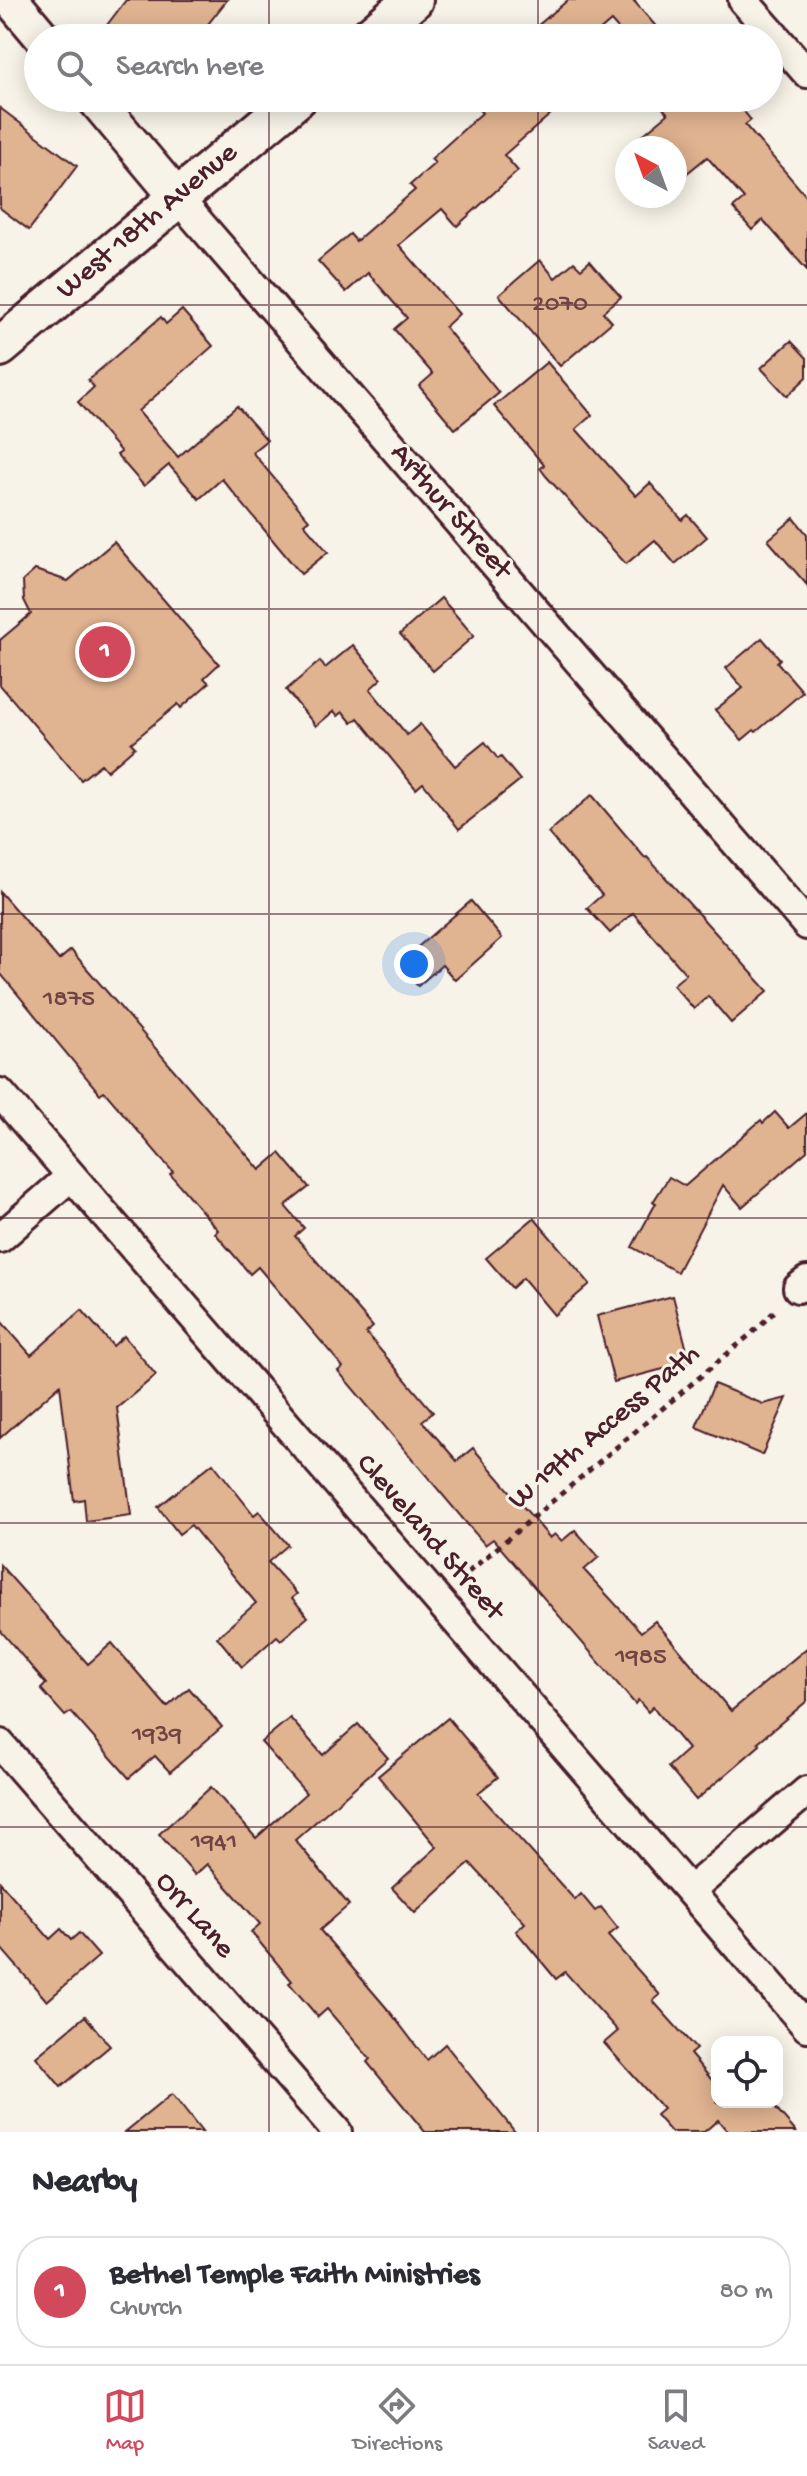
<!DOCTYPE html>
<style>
body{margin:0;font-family:"Gochi Hand",sans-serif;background:#f7f7f7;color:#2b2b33}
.controls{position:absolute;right:24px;bottom:24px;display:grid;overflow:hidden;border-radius:16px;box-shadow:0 4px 20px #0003}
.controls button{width:72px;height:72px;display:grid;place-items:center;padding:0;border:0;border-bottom:2px solid #e1e1e2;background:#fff;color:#2b2b33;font:40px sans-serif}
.compass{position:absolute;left:615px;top:136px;width:72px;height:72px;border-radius:50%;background:#fff;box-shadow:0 4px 20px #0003;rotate:319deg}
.you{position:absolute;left:414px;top:964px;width:28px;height:28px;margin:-20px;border:6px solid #fff;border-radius:50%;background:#1a73e8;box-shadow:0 0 0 12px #1a73e833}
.badge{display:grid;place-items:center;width:52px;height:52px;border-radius:50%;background:#d1495b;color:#fff;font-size:26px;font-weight:700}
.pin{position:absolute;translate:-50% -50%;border:4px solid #fff;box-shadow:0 2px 8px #0006}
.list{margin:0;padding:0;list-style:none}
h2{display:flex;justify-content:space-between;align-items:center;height:104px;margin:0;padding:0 32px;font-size:34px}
h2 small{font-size:26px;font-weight:400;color:#7c7c81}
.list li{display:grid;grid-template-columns:52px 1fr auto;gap:24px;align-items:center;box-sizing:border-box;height:112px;margin:0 16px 16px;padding:0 16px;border:2px solid #e1e1e2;border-radius:32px}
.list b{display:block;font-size:30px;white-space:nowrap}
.list p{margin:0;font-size:26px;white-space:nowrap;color:#7c7c81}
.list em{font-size:26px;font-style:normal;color:#7c7c81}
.icon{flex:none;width:44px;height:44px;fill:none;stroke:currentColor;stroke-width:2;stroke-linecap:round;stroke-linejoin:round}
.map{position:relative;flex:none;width:807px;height:2132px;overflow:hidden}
.search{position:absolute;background:#fff;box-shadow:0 4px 20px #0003;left:24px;right:24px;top:24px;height:88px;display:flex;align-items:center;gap:20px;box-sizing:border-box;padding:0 28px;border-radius:44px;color:#7c7c81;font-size:30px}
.sheet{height:232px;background:#fff}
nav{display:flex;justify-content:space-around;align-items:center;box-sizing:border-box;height:112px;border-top:2px solid #e1e1e2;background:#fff;font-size:22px;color:#7c7c81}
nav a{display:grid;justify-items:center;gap:4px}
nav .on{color:#d1495b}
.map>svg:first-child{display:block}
</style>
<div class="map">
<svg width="807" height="2132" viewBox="0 0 807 2132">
<rect width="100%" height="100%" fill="#f7f3e8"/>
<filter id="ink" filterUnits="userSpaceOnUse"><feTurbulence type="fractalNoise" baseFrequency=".0125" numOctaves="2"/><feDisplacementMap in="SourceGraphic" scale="16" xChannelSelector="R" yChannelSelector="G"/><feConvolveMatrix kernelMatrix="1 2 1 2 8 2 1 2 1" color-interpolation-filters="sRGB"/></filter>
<g filter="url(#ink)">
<g fill="#e0b391" stroke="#4a1f2b" stroke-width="2">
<path d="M 126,0 L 227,0 L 197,38 L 123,38 L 107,25 Z"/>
<path d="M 568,0 L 636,0 L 634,1 L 666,38 L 626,38 L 611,21 L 591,38 L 523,38 Z"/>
<path d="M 469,98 L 569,98 L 504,155 L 518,171 L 457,226 L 442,209 L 399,245 L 459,314 L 445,327 L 499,393 L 455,429 L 419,386 L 433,374 L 394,329 L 407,318 L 368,273 L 346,292 L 318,261 L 350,234 L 356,241 L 415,190 L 410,185 L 435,163 L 431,159 L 482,113 Z"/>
<path d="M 654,98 L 733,98 L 751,120 L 745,125 L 807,197 L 807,270 L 763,220 L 752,230 L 733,208 L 744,199 L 707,157 L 675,183 L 675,148 L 627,148 L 668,114 Z"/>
<path d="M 0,108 L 77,166 L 29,230 L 0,208 Z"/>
<path d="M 540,260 L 555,278 L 574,262 L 581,269 L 590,261 L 621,297 L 603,312 L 612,322 L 560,366 L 499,295 Z"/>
<path d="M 182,310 L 213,346 L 138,411 L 178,457 L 237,406 L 267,440 L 252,452 L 309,520 L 304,524 L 328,552 L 301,574 L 222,479 L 199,499 L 169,465 L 144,486 L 117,455 L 121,452 L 78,402 L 94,387 L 88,380 L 161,317 L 166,324 Z"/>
<path d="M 791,341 L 807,358 L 807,377 L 787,396 L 761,368 Z"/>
<path d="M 547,362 L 592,415 L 576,429 L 636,496 L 650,483 L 682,520 L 688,515 L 707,537 L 675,564 L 655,540 L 626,564 L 546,476 L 540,468 L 544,465 L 494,406 Z"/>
<path d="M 794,518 L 807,534 L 807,585 L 768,540 Z"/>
<path d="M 114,542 L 219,664 L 204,678 L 209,683 L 181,708 L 178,704 L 131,743 L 135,747 L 107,771 L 101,764 L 81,780 L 0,685 L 0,640 L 31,614 L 24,600 L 23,581 L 35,570 L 68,581 Z"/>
<path d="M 441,598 L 474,636 L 433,671 L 400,634 Z"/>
<path d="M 762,638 L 780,659 L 777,662 L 803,692 L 756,732 L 754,730 L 742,740 L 715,710 L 743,688 L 726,668 Z"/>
<path d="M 353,645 L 381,679 L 370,689 L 407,735 L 420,724 L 455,766 L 485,742 L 498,759 L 501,757 L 520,780 L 459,829 L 423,783 L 416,789 L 358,718 L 352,723 L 343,712 L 338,716 L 334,711 L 316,726 L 286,690 L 320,661 L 325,668 Z"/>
<path d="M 592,795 L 645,858 L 647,857 L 768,991 L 731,1023 L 708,996 L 694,1009 L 673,985 L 686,974 L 633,913 L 610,933 L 587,908 L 602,895 L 548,833 Z"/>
<path d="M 0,892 L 59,960 L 71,950 L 260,1170 L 280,1153 L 309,1187 L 285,1206 L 304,1228 L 295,1236 L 373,1327 L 366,1333 L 433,1412 L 422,1421 L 457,1461 L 473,1448 L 550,1538 L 555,1534 L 562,1541 L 575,1530 L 599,1557 L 584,1570 L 641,1632 L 655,1621 L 731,1711 L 807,1648 L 807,1701 L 758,1742 L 760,1745 L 696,1800 L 668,1767 L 688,1749 L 653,1707 L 648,1712 L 638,1700 L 635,1704 L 493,1539 L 485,1545 L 338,1371 L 343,1367 L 258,1267 L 250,1274 L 215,1233 L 218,1230 L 170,1174 L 173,1172 L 104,1091 L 100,1094 L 0,973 Z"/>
<path d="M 471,901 L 502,938 L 455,980 L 442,965 L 418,986 L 398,964 Z"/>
<path d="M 775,1112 L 789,1128 L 807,1113 L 807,1151 L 742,1207 L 723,1185 L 677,1272 L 632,1247 L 656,1203 L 653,1202 L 669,1177 L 685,1186 L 761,1120 L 763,1123 Z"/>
<path d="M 534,1218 L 590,1284 L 554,1315 L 523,1278 L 512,1288 L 486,1258 Z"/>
<path d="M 673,1296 L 690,1362 L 614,1382 L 597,1316 Z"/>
<path d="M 82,1310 L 113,1346 L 124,1336 L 156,1375 L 117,1408 L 131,1515 L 86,1521 L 84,1499 L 74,1501 L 60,1385 L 0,1438 L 0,1320 L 31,1355 Z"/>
<path d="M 714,1384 L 763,1404 L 787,1398 L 762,1455 L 696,1427 Z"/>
<path d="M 213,1463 L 254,1515 L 259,1511 L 288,1545 L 268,1562 L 297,1594 L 292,1598 L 308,1617 L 281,1640 L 277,1636 L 242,1667 L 217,1637 L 256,1603 L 191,1525 L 179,1534 L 158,1507 Z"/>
<path d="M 0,1565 L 88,1664 L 112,1643 L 167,1707 L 189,1688 L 222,1727 L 170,1772 L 155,1756 L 129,1778 L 71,1712 L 65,1716 L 41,1689 L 46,1684 L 0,1630 Z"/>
<path d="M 290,1718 L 323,1755 L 358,1724 L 388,1758 L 295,1840 L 349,1905 L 320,1930 L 390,2012 L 427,2060 L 445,2044 L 515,2132 L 425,2132 L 367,2062 L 370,2059 L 327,2009 L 318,2017 L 289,1983 L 292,1981 L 251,1932 L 260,1924 L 207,1864 L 195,1875 L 159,1834 L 211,1787 L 256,1838 L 306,1793 L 261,1742 Z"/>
<path d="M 448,1718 L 498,1777 L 478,1793 L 575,1900 L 581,1894 L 595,1911 L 601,1907 L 618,1928 L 608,1936 L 660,1995 L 653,2001 L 696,2049 L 690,2054 L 717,2086 L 717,2102 L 770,2102 L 796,2132 L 728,2132 L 718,2120 L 704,2132 L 671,2132 L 656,2115 L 663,2109 L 604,2043 L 618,2031 L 565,1972 L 556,1979 L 516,1931 L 525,1923 L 470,1863 L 415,1913 L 392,1888 L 437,1847 L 378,1776 Z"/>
<path d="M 0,1882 L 50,1939 L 61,1929 L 71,1940 L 79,1933 L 99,1956 L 47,2001 L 0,1947 Z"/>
<path d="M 85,2016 L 110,2046 L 61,2087 L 36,2057 Z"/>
<path d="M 172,2094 L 202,2132 L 125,2132 Z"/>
</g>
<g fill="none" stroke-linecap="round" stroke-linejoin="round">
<defs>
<g id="minor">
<path d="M 743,0 L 807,73"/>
<path d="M 177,197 L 807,925"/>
<path d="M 0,1093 L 807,2027"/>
<path d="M 0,1238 L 71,1176"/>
<path d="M 798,1288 L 807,1281"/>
<path d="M 0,1744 L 337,2132"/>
<path d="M 690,1891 L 807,1791"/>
</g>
<g id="tertiary">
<path d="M 11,0 L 43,38"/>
<path d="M 94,98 L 177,197"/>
</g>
<g id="secondary">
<path d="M 368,38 L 413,0"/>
<path d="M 0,347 L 297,98"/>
</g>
</defs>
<use href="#minor" stroke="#4a1f2b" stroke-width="34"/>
<use href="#tertiary" stroke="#4a1f2b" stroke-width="40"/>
<use href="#secondary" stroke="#4a1f2b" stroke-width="44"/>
<path stroke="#4a1f2b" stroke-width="5" stroke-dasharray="6 6" stroke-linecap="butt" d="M 459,1580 L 752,1333 L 777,1309"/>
<use href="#minor" stroke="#f7f3e8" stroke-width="28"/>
<use href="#tertiary" stroke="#f7f3e8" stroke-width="34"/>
<use href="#secondary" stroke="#f7f3e8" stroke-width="38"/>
</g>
</g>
<path fill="none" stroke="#4a1f2b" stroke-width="2" stroke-opacity="0.55" d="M 269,0 L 269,38M 538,0 L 538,38M 269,98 L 269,2132M 538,98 L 538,2132M 0,305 L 807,305M 0,609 L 807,609M 0,914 L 807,914M 0,1218 L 807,1218M 0,1523 L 807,1523M 0,1827 L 807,1827"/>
<g text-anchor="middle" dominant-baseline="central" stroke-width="6" stroke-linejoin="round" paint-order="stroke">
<g font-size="26" fill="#704444">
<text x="560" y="305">2070</text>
<text x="69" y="1000">1875</text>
<text x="641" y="1658">1985</text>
<text x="157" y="1736">1939</text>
<text x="214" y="1843">1941</text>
</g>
<g font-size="30" fill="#4a1f2b" stroke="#f7f3e8">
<text transform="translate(148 222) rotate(-40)">West 18th Avenue</text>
<text transform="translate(450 512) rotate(49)">Arthur Street</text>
<text transform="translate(605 1428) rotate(-40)">W 19th Access Path</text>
<text transform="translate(429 1538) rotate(49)">Cleveland Street</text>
<text transform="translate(194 1916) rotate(49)">Orr Lane</text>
</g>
</g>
</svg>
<div class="controls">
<button><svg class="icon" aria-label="locate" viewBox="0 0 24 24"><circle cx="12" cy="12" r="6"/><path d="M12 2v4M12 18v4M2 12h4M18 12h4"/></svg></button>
</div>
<svg class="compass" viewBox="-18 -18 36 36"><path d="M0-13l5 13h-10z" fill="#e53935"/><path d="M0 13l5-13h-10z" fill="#7c7c81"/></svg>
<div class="you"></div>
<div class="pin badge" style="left:105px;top:652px">1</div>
<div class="search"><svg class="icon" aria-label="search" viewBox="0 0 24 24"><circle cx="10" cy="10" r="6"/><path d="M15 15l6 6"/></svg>Search here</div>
</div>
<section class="sheet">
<h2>Nearby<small></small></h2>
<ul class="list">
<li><span class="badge">1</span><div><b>Bethel Temple Faith Ministries</b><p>Church</p></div><em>80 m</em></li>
</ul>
</section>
<nav>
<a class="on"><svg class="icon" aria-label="map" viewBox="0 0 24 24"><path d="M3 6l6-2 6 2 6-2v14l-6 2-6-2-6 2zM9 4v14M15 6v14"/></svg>Map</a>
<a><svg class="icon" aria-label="directions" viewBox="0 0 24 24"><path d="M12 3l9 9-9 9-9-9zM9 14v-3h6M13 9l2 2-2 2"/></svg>Directions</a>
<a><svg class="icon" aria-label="saved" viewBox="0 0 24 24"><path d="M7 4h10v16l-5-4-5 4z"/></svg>Saved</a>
</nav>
